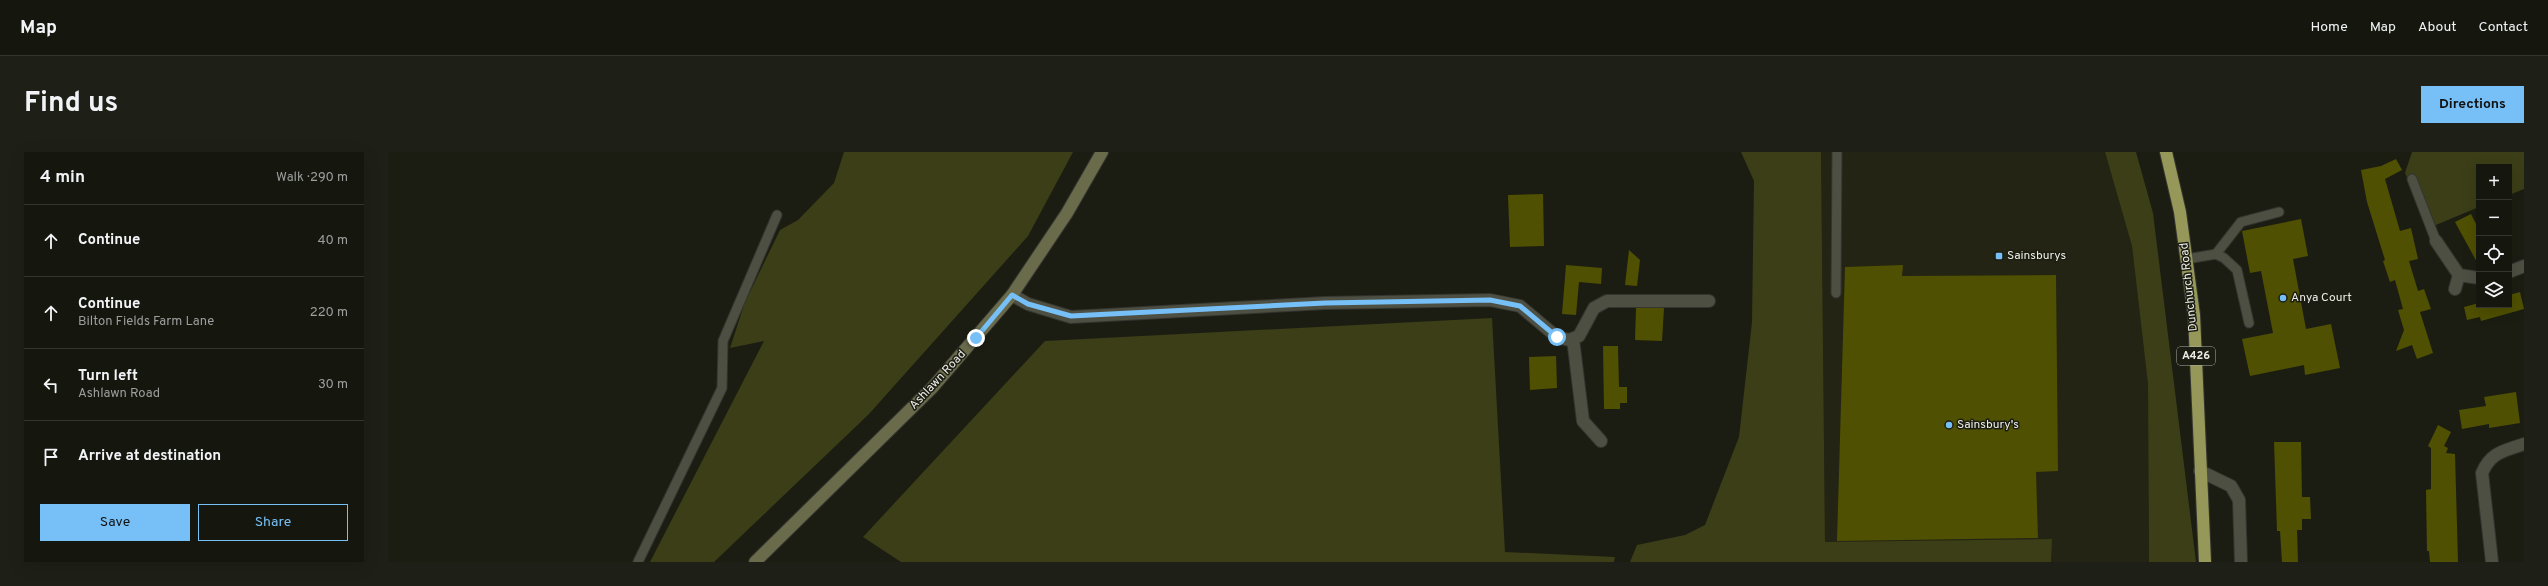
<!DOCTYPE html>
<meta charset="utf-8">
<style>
body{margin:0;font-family:Overpass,sans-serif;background:#1e1f17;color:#f1f3f6}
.controls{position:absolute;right:12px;top:12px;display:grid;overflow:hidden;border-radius:0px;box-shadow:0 4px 16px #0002}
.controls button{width:36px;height:36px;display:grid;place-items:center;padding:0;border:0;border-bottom:1px solid #34352e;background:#15160e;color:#f1f3f6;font:20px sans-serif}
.stop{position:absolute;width:12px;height:12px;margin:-9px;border:3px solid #76c0f7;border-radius:50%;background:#fff}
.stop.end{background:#76c0f7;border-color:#fff;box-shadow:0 1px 4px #0008}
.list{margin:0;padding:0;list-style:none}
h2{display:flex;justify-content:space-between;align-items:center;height:52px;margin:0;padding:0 16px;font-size:17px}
h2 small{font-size:13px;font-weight:400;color:#9d9f9e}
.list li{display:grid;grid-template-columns:26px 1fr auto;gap:12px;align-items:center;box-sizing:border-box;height:72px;padding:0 16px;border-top:1px solid #34352e}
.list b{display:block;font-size:15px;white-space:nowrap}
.list p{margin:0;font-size:13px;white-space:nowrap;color:#9d9f9e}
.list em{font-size:13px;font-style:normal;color:#9d9f9e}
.actions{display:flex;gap:8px;padding:12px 16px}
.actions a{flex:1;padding:9px 0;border:1px solid #76c0f7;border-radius:0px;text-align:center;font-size:14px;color:#76c0f7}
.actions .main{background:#76c0f7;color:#111}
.icon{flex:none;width:22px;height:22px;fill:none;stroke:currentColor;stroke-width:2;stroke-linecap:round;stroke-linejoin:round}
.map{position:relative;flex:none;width:2136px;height:410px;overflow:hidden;border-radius:0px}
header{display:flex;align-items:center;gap:24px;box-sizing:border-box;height:56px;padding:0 20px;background:#15160e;border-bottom:1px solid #34352e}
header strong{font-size:19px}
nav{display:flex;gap:22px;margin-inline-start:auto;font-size:14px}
.intro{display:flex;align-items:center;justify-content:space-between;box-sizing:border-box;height:96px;padding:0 24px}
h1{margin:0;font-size:28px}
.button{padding:10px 18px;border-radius:0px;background:#76c0f7;color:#111;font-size:14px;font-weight:700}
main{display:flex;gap:24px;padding:0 24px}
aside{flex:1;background:#15160e;border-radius:0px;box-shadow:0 4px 16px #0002}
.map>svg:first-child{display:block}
</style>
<header>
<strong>Map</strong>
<nav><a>Home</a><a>Map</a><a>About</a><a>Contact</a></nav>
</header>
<div class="intro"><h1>Find us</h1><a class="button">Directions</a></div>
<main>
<aside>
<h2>4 min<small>Walk · 290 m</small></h2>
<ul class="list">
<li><svg class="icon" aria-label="ahead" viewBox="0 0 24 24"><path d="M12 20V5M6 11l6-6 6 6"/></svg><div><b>Continue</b></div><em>40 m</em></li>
<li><svg class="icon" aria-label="ahead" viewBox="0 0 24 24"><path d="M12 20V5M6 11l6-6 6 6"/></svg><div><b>Continue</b><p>Bilton Fields Farm Lane</p></div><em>220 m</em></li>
<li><svg class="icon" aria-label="left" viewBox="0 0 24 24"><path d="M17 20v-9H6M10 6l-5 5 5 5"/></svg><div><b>Turn left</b><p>Ashlawn Road</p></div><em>30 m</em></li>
<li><svg class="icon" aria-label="arrive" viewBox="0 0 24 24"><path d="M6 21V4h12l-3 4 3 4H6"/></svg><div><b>Arrive at destination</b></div></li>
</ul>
<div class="actions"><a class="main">Save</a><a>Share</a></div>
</aside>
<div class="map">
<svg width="2136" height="410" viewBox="0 0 2136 410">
<rect width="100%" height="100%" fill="#1c1d12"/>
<path fill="#232413" d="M 1433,0 L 1717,0 L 1744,94 L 1760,232 L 1761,410 L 1663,410 L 1663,387 L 1437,391 Z"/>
<g fill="#3c3e17">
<path d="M 456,0 L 685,0 L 640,84 L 481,262 L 326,410 L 262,410 L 376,189 L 342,196 L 357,150 L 392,78 L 410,68 L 446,31 Z"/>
<path d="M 1353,0 L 1433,0 L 1437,390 L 1664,387 L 1663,410 L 1242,410 L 1249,393 L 1297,383 L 1317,373 L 1351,285 L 1364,170 L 1366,29 Z"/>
<path d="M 1717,0 L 1748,0 L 1765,61 L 1808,410 L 1761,410 L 1760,232 L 1744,94 Z"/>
<path d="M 2024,0 L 2136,0 L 2136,37 L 2121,43 L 2121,15 L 2091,15 L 2091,55 L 2043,75 L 2017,21 Z"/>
<path d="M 1104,166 L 1117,400 L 1227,405 L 1226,410 L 513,410 L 475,385 L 657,189 Z"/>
</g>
<g fill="#4f5001">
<path d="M 2008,7 L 2014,18 L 1997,27 L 2012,79 L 2023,76 L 2030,107 L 2021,109 L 2030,139 L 2036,137 L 2043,157 L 2032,160 L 2045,201 L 2029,207 L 2024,193 L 2008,199 L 2016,178 L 2010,158 L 2015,157 L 2007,128 L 2002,130 L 1995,109 L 1997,108 L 1979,50 L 1973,18 L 1993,14 Z"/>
<path d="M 1155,42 L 1156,94 L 1122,95 L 1120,43 Z"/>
<path d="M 2083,62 L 2091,78 L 2091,114 L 2067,70 Z"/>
<path d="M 1913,67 L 1920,104 L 1905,107 L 1918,177 L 1943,172 L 1952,216 L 1917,223 L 1916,213 L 1862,224 L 1854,187 L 1885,181 L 1873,119 L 1862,121 L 1854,79 Z"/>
<path d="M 1241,98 L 1252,108 L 1249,134 L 1237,133 Z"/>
<path d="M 1178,113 L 1214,116 L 1213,132 L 1191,130 L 1188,163 L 1174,162 Z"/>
<path d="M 1515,113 L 1514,124 L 1668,123 L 1670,319 L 1648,320 L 1650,386 L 1449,389 L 1457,115 Z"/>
<path d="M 2132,140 L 2136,157 L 2093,169 L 2092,165 L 2079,168 L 2076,155 L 2091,151 L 2091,153 L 2121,153 L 2121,143 Z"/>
<path d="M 1248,156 L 1276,156 L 1274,189 L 1247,188 Z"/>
<path d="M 1215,194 L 1230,194 L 1231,235 L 1239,235 L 1239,251 L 1232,251 L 1232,257 L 1216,257 Z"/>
<path d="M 1168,204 L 1169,236 L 1142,238 L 1141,205 Z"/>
<path d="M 2128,240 L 2132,271 L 2101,276 L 2101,272 L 2074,277 L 2071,258 L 2098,254 L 2096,245 Z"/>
<path d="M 2050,273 L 2063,280 L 2056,294 L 2060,296 L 2058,301 L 2067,302 L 2070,410 L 2042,410 L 2041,399 L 2039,399 L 2038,338 L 2043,337 L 2043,296 L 2040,294 Z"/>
<path d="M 1886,290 L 1913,290 L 1914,345 L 1922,345 L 1923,367 L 1914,367 L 1914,378 L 1909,378 L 1910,410 L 1894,410 L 1892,379 L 1889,379 Z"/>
</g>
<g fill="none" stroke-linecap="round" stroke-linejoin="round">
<defs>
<g id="service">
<path d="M 2024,27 L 2048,89"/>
<path d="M 1828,102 L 1853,70 L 1891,60"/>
<path d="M 1799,107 L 1828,102 L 1836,106 L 1849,118 L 1861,171"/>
<path d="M 1448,141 L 1449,0"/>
<path d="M 250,410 L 334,236 L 335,189 L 389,63"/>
</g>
<g id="minor">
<path d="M 2048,89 L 2071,123 L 2091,126"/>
<path d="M 2121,120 L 2136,114"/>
<path d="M 2067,137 L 2071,123"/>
<path d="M 624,143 L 640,152 L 683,165 L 937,151 L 1102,148 L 1132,154 L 1169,185 L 1181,188 L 1191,184 L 1206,156 L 1219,149 L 1321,149"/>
<path d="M 1185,187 L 1195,269 L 1213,289"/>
<path d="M 1812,319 L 1843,334 L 1851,348 L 1853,410"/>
<path d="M 2104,410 L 2094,321 C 2103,300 2116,299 2136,292"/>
</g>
<path id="secondary" d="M 367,410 L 544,236 L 587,186 L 624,143 L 679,61 L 714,0"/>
<path id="trunk" d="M 1778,0 L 1792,60 L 1806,163 L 1817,410"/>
</defs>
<use href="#service" stroke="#353530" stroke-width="11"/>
<use href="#minor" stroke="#353530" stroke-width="14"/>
<use href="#secondary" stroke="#353530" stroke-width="14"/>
<use href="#trunk" stroke="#353530" stroke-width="14"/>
<use href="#service" stroke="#4e4f43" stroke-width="9"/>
<use href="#minor" stroke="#4e4f43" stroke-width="12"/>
<use href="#secondary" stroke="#696b4b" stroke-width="12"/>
<use href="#trunk" stroke="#959858" stroke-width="12"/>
</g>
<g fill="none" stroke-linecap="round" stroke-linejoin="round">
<path stroke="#76c0f7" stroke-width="5" d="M 588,186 L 624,143 L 640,152 L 683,164 L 937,151 L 1102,148 L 1132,154 L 1169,185"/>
</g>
<g fill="#76c0f7" stroke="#1c1d12" stroke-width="1.5">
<rect x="1607" y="100" width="8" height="8" rx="2"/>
<circle cx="1895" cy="146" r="4"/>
<circle cx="1561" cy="273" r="4"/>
</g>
<g text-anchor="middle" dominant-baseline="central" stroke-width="3" stroke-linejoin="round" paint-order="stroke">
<rect fill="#1c1d12" stroke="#aeafa6" stroke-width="1" x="1789" y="195" width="38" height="18" rx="3"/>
<g font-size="11" font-weight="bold" fill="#ecede6">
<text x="1808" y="204">A426</text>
</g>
<g font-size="12" fill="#ecede6" stroke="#1c1d12" text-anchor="start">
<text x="1619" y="104">Sainsburys</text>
<text x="1903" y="146">Anya Court</text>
<text x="1569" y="273">Sainsbury's</text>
</g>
<g font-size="12" fill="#ecede6" stroke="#1c1d12">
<text transform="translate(1801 135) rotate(-96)">Dunchurch Road</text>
<text transform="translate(550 228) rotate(-47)">Ashlawn Road</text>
</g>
</g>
</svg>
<div class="controls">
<button>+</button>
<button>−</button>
<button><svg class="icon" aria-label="locate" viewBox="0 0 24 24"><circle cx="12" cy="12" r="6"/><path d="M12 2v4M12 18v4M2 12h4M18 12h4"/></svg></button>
<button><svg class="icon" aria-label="layers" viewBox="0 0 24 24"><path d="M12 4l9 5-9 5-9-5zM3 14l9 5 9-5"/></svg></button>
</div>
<div class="stop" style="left:1169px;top:185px"></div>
<div class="stop end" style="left:588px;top:186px"></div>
</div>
</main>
